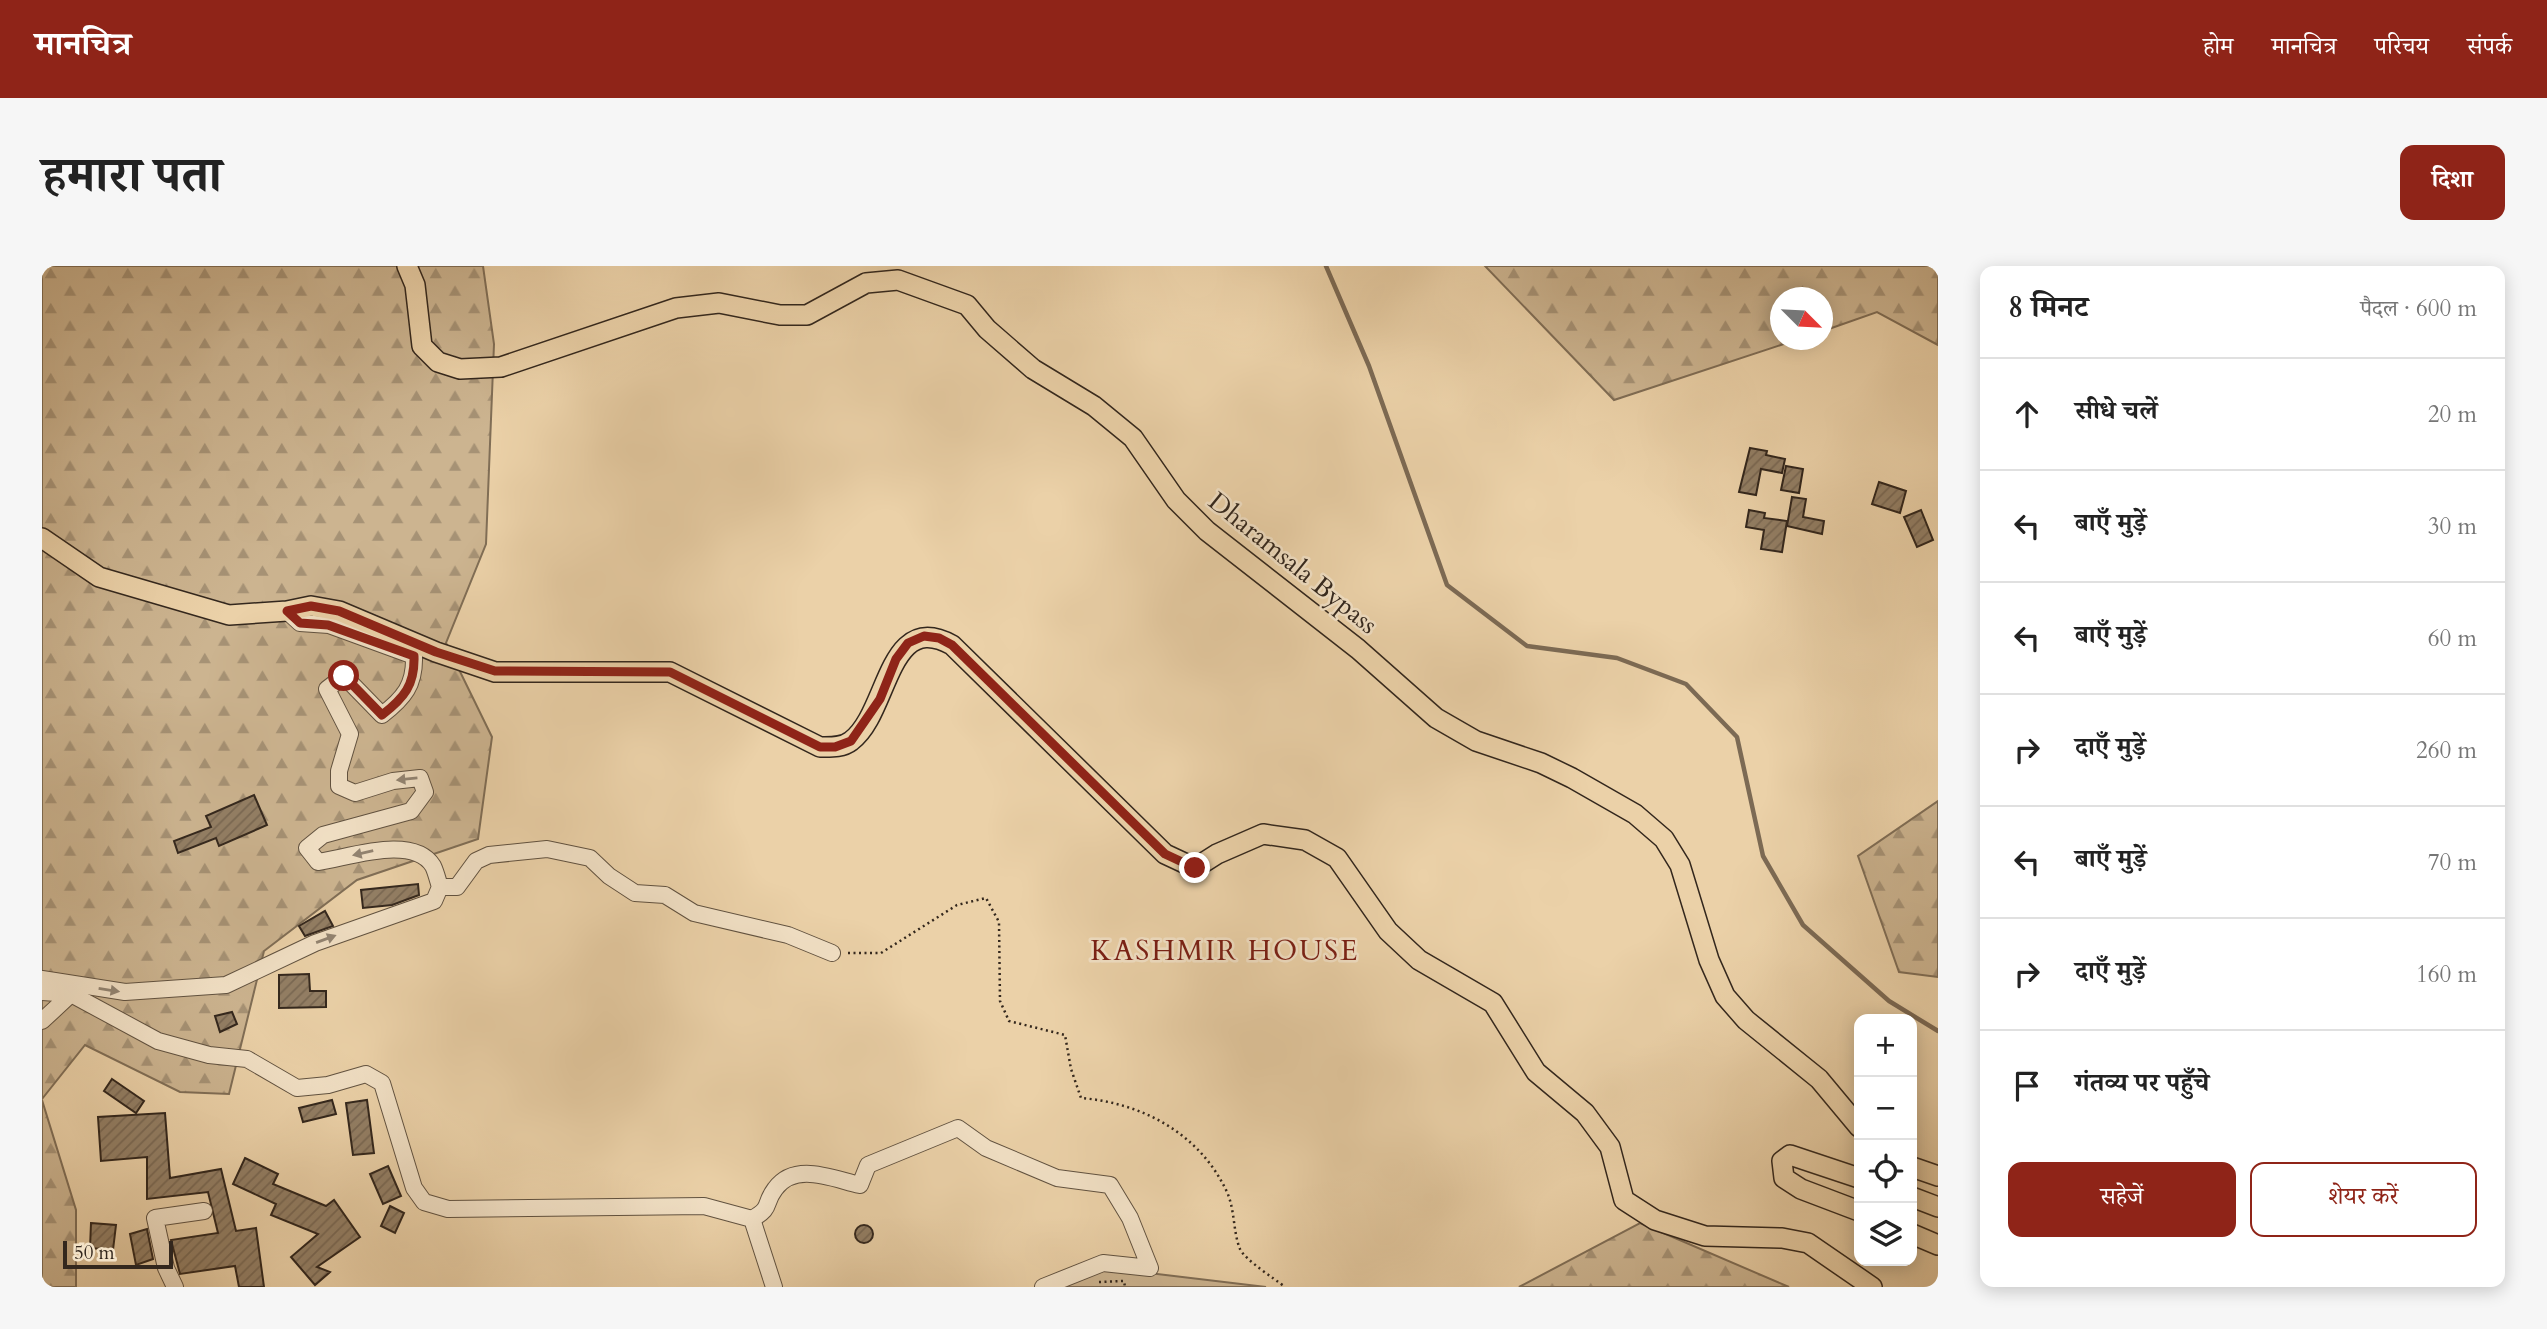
<!DOCTYPE html>
<html lang="hi">
<meta charset="utf-8">
<style>
body{margin:0;font-family:Cardo,"Noto Serif Devanagari",serif;background:#f6f6f6;color:#222}
.controls{position:absolute;right:21px;bottom:21px;display:grid;overflow:hidden;border-radius:14px;box-shadow:0 4px 18px #0003}
.controls button{width:63px;height:63px;display:grid;place-items:center;padding:0;border:0;border-bottom:2px solid #e0e0e0;background:#fff;color:#222;font:35px sans-serif}
.compass{position:absolute;left:1728px;top:21px;width:63px;height:63px;border-radius:50%;background:#fff;box-shadow:0 4px 18px #0003;rotate:114deg}
.scale{position:absolute;left:21px;bottom:18px;width:110px;box-sizing:border-box;padding-left:7px;border:4px solid #33271d;border-top:0;font-size:19px;line-height:24px;white-space:nowrap;color:#33271d;-webkit-text-stroke:5px #f2e1c6;paint-order:stroke}
.stop{position:absolute;width:21px;height:21px;margin:-16px;border:5px solid #8f2418;border-radius:50%;background:#fff}
.stop.end{background:#8f2418;border-color:#fff;box-shadow:0 2px 7px #0008}
.list{margin:0;padding:0;list-style:none}
h2{display:flex;justify-content:space-between;align-items:center;height:91px;margin:0;padding:0 28px;font-size:30px}
h2 small{font-size:23px;font-weight:400;color:#767676}
.list li{display:grid;grid-template-columns:46px 1fr auto;gap:21px;align-items:center;box-sizing:border-box;height:112px;padding:0 28px;border-top:2px solid #e0e0e0}
.list b{display:block;font-size:26px;white-space:nowrap}
.list em{font-size:23px;font-style:normal;color:#767676}
.actions{display:flex;gap:14px;padding:21px 28px}
.actions a{flex:1;padding:16px 0;border:2px solid #8f2418;border-radius:14px;text-align:center;font-size:24px;color:#8f2418}
.actions .main{background:#8f2418;color:#fff}
.icon{flex:none;width:38px;height:38px;fill:none;stroke:currentColor;stroke-width:2;stroke-linecap:round;stroke-linejoin:round}
.map{position:relative;flex:none;width:1896px;height:1021px;overflow:hidden;border-radius:14px}
header{display:flex;align-items:center;gap:42px;box-sizing:border-box;height:98px;padding:0 35px;background:#8f2418;color:#fff}
header strong{font-size:33px}
nav{display:flex;gap:38px;margin-inline-start:auto;font-size:24px}
.intro{display:flex;align-items:center;justify-content:space-between;box-sizing:border-box;height:168px;padding:0 42px}
h1{margin:0;font-size:49px}
.button{padding:18px 32px;border-radius:14px;background:#8f2418;color:#fff;font-size:24px;font-weight:700}
main{display:flex;gap:42px;padding:0 42px}
aside{flex:1;background:#fff;border-radius:14px;box-shadow:0 4px 18px #0003}
.map>svg:first-child{display:block}
</style>
<header>
<strong>मानचित्र</strong>
<nav><a>होम</a><a>मानचित्र</a><a>परिचय</a><a>संपर्क</a></nav>
</header>
<div class="intro"><h1>हमारा पता</h1><a class="button">दिशा</a></div>
<main>
<div class="map">
<svg width="1896" height="1021" viewBox="0 0 1896 1021">
<defs>
<pattern id="forest-firs" width="22" height="20" patternUnits="userSpaceOnUse" patternTransform="scale(1.75)"><rect width="22" height="20" fill="#ccb490"/><path d="M5 1l3.5 6h-7zM16 11l3.5 6h-7z" fill="#a69275"/></pattern>
<pattern id="building-hatch" width="6" height="6" patternUnits="userSpaceOnUse" patternTransform="scale(1.75)"><rect width="6" height="6" fill="#937f65"/><path d="M-1 1l2-2M0 6l6-6M5 7l2-2" fill="none" stroke="#796853"/></pattern>
</defs>
<rect width="100%" height="100%" fill="#ebd1a8"/>
<filter id="stains"><feTurbulence type="fractalNoise" baseFrequency=".00286" numOctaves="4"/><feColorMatrix values="0 0 0 0 .2 0 0 0 0 .09 0 0 0 0 .02 0 0 0 .5 -.17"/></filter>
<radialGradient id="worn" r=".72"><stop offset=".6" stop-color="#630" stop-opacity="0"/><stop offset="1" stop-color="#630" stop-opacity=".3"/></radialGradient>
<path fill="#ccb490" stroke="#806e56" stroke-width="2" d="M 1065,1002 L 1224,1021 L 1021,1021 Z"/>
<g fill="url(#forest-firs)" stroke="#806e56" stroke-width="2">
<path d="M 0,0 L 441,0 L 452,78 L 444,278 L 404,377 L 450,471 L 436,573 L 315,614 L 222,685 L 187,828 L 138,826 L 43,779 L 0,833 Z"/>
<path d="M 1443,0 L 1896,0 L 1896,79 L 1835,46 L 1781,65 L 1780,32 L 1738,32 L 1738,74 L 1754,74 L 1572,134 Z"/>
<path d="M 1896,535 L 1896,711 L 1857,706 L 1816,590 Z"/>
<path d="M 0,834 L 34,944 L 34,1021 L 0,1021 Z"/>
<path d="M 1598,957 L 1747,1021 L 1477,1021 Z"/>
</g>
<g fill="none" stroke-linecap="round" stroke-linejoin="round">
<path stroke="#7c6a54" stroke-width="4.5" d="M 1284,0 L 1327,100 L 1405,319 L 1485,380 L 1575,392 L 1644,418 L 1695,471 L 1721,590 L 1761,659 L 1847,735 L 1896,765"/>
</g>
<g fill="url(#building-hatch)" stroke="#33271d" stroke-width="2">
<path d="M 1708,182 L 1725,185 L 1724,189 L 1743,193 L 1740,207 L 1719,203 L 1714,229 L 1697,226 Z"/>
<path d="M 1744,200 L 1761,203 L 1757,227 L 1739,224 Z"/>
<path d="M 1837,216 L 1864,225 L 1858,247 L 1830,238 Z"/>
<path d="M 1750,231 L 1764,233 L 1761,251 L 1782,255 L 1780,268 L 1745,260 Z"/>
<path d="M 1707,244 L 1723,247 L 1722,252 L 1745,255 L 1740,286 L 1719,283 L 1722,264 L 1704,261 Z"/>
<path d="M 1879,244 L 1891,274 L 1875,281 L 1862,251 Z"/>
<path d="M 212,529 L 225,559 L 177,580 L 174,572 L 136,587 L 132,575 L 169,561 L 164,550 Z"/>
<path d="M 376,618 L 377,629 L 350,639 L 321,642 L 319,624 Z"/>
<path d="M 283,645 L 291,660 L 263,670 L 257,660 Z"/>
<path d="M 267,708 L 268,725 L 284,725 L 284,741 L 237,742 L 237,709 Z"/>
<path d="M 190,746 L 195,758 L 178,766 L 173,750 Z"/>
<path d="M 70,813 L 102,835 L 94,847 L 62,825 Z"/>
<path d="M 290,834 L 294,848 L 261,856 L 257,842 Z"/>
<path d="M 325,834 L 332,887 L 311,889 L 304,837 Z"/>
<path d="M 123,847 L 128,912 L 179,903 L 194,965 L 214,962 L 222,1021 L 197,1021 L 193,1000 L 138,1008 L 129,974 L 176,967 L 166,926 L 105,933 L 105,891 L 59,895 L 56,851 Z"/>
<path d="M 203,892 L 236,908 L 231,918 L 284,940 L 292,934 L 318,971 L 275,1001 L 288,1006 L 273,1019 L 249,991 L 276,968 L 229,949 L 234,938 L 191,918 Z"/>
<path d="M 346,900 L 359,930 L 341,938 L 328,908 Z"/>
<path d="M 348,940 L 362,947 L 353,967 L 339,960 Z"/>
<path d="M 49,957 L 74,959 L 71,984 L 48,982 Z"/>
<circle cx="822" cy="968" r="9"/>
<path d="M 105,963 L 111,993 L 94,999 L 88,968 Z"/>
</g>
<g fill="none" stroke-linecap="round" stroke-linejoin="round">
<defs>
<g id="minor">
<path d="M 398,621 L 415,621 L 434,595 L 447,589 L 505,583 L 548,592 L 567,610 L 593,627 L 623,629 L 652,647 L 746,669 L 790,687"/>
<path d="M 0,713 L 83,726 L 184,719 L 273,677 L 392,635 L 398,621 C 396,615 394,606 391,600 C 371,568 306,592 276,596 L 265,582 L 281,569 L 369,545 L 383,526 L 378,512 L 351,515 L 313,527 L 297,520 L 297,505 L 308,468 L 285,423 L 302,410 L 340,449 C 362,432 373,419 372,390 L 287,359 L 258,357 L 245,345"/>
<path d="M 0,726 L 29,728 L 0,755"/>
<path d="M 29,728 L 116,775 L 167,789 L 205,793 L 255,822 L 286,819 L 324,808 L 340,817 L 372,922 L 382,936 L 406,943 L 662,940 L 710,953 L 732,1021"/>
<path d="M 710,953 C 731,941 721,939 733,923 C 753,895 791,913 818,919 L 826,899 L 916,862 L 944,882 L 1015,912 L 1068,919 L 1088,952 L 1108,1002 L 1061,997 L 1001,1021"/>
<path d="M 133,1021 L 124,1002 L 113,952 L 162,945"/>
</g>
<g id="major">
<path d="M 365,0 L 373,19 L 380,80 L 396,96 L 418,103 L 459,101 L 634,42 L 677,37 L 738,49 L 765,49 L 824,17 L 856,14 L 925,39 L 945,63 L 991,103 L 1052,140 L 1091,172 L 1134,234 L 1165,265 L 1316,383 L 1394,452 L 1434,475 L 1499,497 L 1530,512 L 1593,548 L 1622,573 L 1638,599 L 1667,694 L 1683,730 L 1704,754 L 1777,813 L 1817,861"/>
<path d="M 0,272 L 57,311 L 187,349 L 245,345 L 269,340 L 297,345 L 394,386 L 453,406 L 628,406 L 778,481 C 788,481 800,482 809,475 C 847,447 845,343 910,379 L 1123,588 L 1153,602 L 1175,588 L 1221,568 L 1263,574 L 1295,592 L 1346,665 L 1377,694 L 1451,737 L 1494,806 L 1543,847 L 1568,881 L 1582,934 L 1613,954 L 1663,970 L 1740,972 L 1766,977 L 1830,1021"/>
<path d="M 1870,901 L 1896,910"/>
<path d="M 1817,912 L 1748,889 L 1740,895 L 1742,912 L 1759,923 L 1817,945"/>
<path d="M 1870,931 L 1896,941"/>
<path d="M 1870,968 L 1896,979"/>
</g>
</defs>
<use href="#minor" stroke="#615240" stroke-width="18"/>
<use href="#major" stroke="#33271d" stroke-width="22"/>
<g stroke="#33271d" stroke-width="2.5" stroke-dasharray="2 3.5" stroke-linecap="butt">
<path d="M 806,687 L 839,687 L 915,639 L 944,632 L 957,656 L 958,735 L 967,755 L 1023,769 L 1029,803 L 1039,832 C 1101,837 1158,868 1185,926 C 1193,944 1191,966 1198,983 C 1203,994 1233,1013 1243,1021"/>
<path d="M 1057,1016 L 1082,1015 L 1083,1021"/>
</g>
<use href="#minor" stroke="#f2e1c6" stroke-width="16"/>
<use href="#major" stroke="#ebd1a8" stroke-width="19"/>
</g>
<defs><path id="oneway-solid" d="M-6-.8H1V-3.2L6.5 0L1 3.2V.8H-6Z" transform="scale(1.75)"/></defs>
<g fill="#928472">
<use href="#oneway-solid" transform="translate(365 513) rotate(174)"/>
<use href="#oneway-solid" transform="translate(321 587) rotate(167)"/>
<use href="#oneway-solid" transform="translate(284 673) rotate(-20)"/>
<use href="#oneway-solid" transform="translate(67 724) rotate(9)"/>
</g>
<g fill="none" stroke-linecap="round" stroke-linejoin="round">
<path stroke="#8f2418" stroke-width="9" d="M 302,410 L 340,449 C 362,432 373,419 372,390 L 286,359 L 258,357 L 245,345 L 269,340 L 297,345 L 394,386 L 453,405 L 628,406 L 778,481 L 793,481 L 809,475 L 838,433 L 854,393 L 866,377 L 882,370 L 897,372 L 910,379 L 1123,588 L 1153,602"/>
</g>
<g text-anchor="middle" dominant-baseline="central" stroke-width="5" stroke-linejoin="round" paint-order="stroke">
<g font-size="26" fill="#33271d" stroke="#f2e1c6">
<text transform="translate(1251 297) rotate(39)">Dharamsala Bypass</text>
</g>
<g font-size="28" letter-spacing="2" fill="#7a1f14" stroke="#f2e1c6">
<text x="1183" y="685">KASHMIR HOUSE</text>
</g>
</g>
<rect width="100%" height="100%" filter="url(#stains)"/>
<rect width="100%" height="100%" fill="url(#worn)"/>
</svg>
<div class="controls">
<button>+</button>
<button>−</button>
<button><svg class="icon" aria-label="locate" viewBox="0 0 24 24"><circle cx="12" cy="12" r="6"/><path d="M12 2v4M12 18v4M2 12h4M18 12h4"/></svg></button>
<button><svg class="icon" aria-label="layers" viewBox="0 0 24 24"><path d="M12 4l9 5-9 5-9-5zM3 14l9 5 9-5"/></svg></button>
</div>
<svg class="compass" viewBox="-18 -18 36 36"><path d="M0-13l5 13h-10z" fill="#e53935"/><path d="M0 13l5-13h-10z" fill="#767676"/></svg>
<div class="scale">50 m</div>
<div class="stop" style="left:302px;top:410px"></div>
<div class="stop end" style="left:1153px;top:602px"></div>
</div>
<aside>
<h2>8 मिनट<small>पैदल · 600 m</small></h2>
<ul class="list">
<li><svg class="icon" aria-label="ahead" viewBox="0 0 24 24"><path d="M12 20V5M6 11l6-6 6 6"/></svg><div><b>सीधे चलें</b></div><em>20 m</em></li>
<li><svg class="icon" aria-label="left" viewBox="0 0 24 24"><path d="M17 20v-9H6M10 6l-5 5 5 5"/></svg><div><b>बाएँ मुड़ें</b></div><em>30 m</em></li>
<li><svg class="icon" aria-label="left" viewBox="0 0 24 24"><path d="M17 20v-9H6M10 6l-5 5 5 5"/></svg><div><b>बाएँ मुड़ें</b></div><em>60 m</em></li>
<li><svg class="icon" aria-label="right" viewBox="0 0 24 24"><path d="M7 20v-9h11M14 6l5 5-5 5"/></svg><div><b>दाएँ मुड़ें</b></div><em>260 m</em></li>
<li><svg class="icon" aria-label="left" viewBox="0 0 24 24"><path d="M17 20v-9H6M10 6l-5 5 5 5"/></svg><div><b>बाएँ मुड़ें</b></div><em>70 m</em></li>
<li><svg class="icon" aria-label="right" viewBox="0 0 24 24"><path d="M7 20v-9h11M14 6l5 5-5 5"/></svg><div><b>दाएँ मुड़ें</b></div><em>160 m</em></li>
<li><svg class="icon" aria-label="arrive" viewBox="0 0 24 24"><path d="M6 21V4h12l-3 4 3 4H6"/></svg><div><b>गंतव्य पर पहुँचे</b></div></li>
</ul>
<div class="actions"><a class="main">सहेजें</a><a>शेयर करें</a></div>
</aside>
</main>
